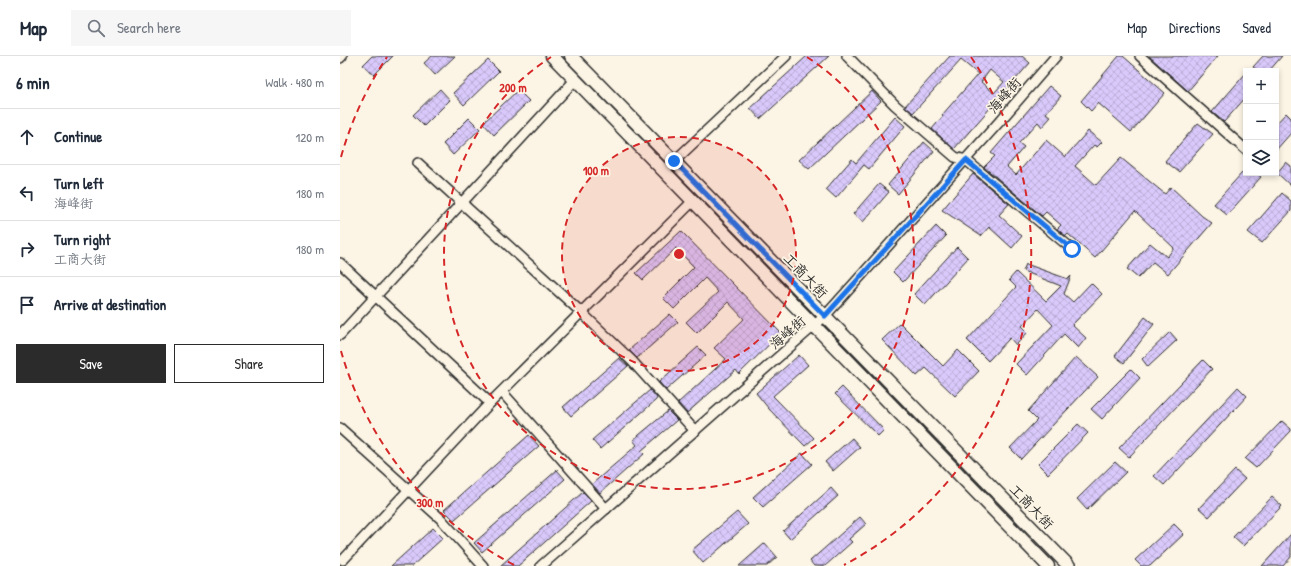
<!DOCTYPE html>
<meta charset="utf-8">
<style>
body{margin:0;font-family:"Patrick Hand","LXGW WenKai TC",sans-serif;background:#f6f6f7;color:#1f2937}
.controls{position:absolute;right:12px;top:12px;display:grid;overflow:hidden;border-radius:0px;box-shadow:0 2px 6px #0003}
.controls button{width:36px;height:36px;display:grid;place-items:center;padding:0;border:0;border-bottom:1px solid #e0e1e3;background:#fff;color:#1f2937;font:20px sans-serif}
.stop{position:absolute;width:12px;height:12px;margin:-9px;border:3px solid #1a73e8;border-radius:50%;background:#fff}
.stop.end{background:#1a73e8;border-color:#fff;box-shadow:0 1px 4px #0008}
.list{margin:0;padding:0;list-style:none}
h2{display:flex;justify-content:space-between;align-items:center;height:52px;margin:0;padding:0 16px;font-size:17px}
h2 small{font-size:13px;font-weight:400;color:#747a83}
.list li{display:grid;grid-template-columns:26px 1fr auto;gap:12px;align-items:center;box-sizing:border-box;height:56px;padding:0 16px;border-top:1px solid #e0e1e3}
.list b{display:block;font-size:15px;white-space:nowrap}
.list p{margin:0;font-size:13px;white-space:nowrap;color:#747a83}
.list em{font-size:13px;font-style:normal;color:#747a83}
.actions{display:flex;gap:8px;padding:12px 16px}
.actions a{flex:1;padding:9px 0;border:1px solid #2b2b2b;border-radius:0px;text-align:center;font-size:14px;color:#2b2b2b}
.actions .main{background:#2b2b2b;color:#fff}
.icon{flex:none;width:22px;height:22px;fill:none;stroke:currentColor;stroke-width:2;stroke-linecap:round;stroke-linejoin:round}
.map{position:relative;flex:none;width:951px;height:510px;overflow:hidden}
header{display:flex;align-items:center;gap:24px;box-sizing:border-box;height:56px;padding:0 20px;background:#fff;border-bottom:1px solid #e0e1e3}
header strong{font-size:19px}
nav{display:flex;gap:22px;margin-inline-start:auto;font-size:14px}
.search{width:280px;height:36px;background:#f6f6f7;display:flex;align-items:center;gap:10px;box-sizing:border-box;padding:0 14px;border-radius:0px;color:#747a83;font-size:15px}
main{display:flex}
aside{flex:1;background:#fff}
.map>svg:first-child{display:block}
</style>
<header>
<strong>Map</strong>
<div class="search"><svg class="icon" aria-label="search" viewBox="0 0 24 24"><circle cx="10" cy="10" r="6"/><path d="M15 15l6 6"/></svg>Search here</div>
<nav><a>Map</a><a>Directions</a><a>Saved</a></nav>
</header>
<main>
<aside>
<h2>6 min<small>Walk · 480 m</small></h2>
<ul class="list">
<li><svg class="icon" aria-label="ahead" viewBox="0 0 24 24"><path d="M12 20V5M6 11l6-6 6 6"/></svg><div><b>Continue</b></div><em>120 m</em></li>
<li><svg class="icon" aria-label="left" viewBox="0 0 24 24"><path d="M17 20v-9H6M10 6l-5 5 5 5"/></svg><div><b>Turn left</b><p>海峰街</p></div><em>180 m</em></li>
<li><svg class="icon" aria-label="right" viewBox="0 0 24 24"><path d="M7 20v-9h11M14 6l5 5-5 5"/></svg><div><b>Turn right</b><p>工商大街</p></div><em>180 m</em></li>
<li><svg class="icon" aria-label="arrive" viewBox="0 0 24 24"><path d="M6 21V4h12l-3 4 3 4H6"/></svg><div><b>Arrive at destination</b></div></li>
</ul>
<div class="actions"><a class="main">Save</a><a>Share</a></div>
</aside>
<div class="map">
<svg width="951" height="510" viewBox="0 0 951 510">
<defs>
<pattern id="building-cross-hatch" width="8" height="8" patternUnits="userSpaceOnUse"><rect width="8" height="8" fill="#d9c9fb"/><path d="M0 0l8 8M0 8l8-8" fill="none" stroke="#baadd7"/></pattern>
</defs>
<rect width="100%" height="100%" fill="#fcf5e5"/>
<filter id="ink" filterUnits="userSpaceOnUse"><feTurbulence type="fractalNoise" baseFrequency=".025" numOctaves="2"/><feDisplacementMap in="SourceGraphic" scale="8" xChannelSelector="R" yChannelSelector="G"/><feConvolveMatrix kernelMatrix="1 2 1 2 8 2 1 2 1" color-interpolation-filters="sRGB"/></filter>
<g filter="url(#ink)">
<g fill="url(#building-cross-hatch)" stroke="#2b2b2b" fill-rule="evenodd">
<path d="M 32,0 L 53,0 L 34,19 L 23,9 Z"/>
<path d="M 92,0 L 115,0 L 95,19 L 84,7 Z"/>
<path d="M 467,0 L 489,0 L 420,63 L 410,52 Z"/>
<path d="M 610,0 L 682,0 L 690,7 L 614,93 L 592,73 L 603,60 L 602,59 L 638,18 L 621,4 L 573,57 L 565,50 ZM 650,14 L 664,26 L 654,37 L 641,26 Z"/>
<path d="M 779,0 L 783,0 L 825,37 L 791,76 L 758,47 L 751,55 L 741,45 Z"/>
<path d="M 809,0 L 878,0 L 848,35 Z"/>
<path d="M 923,0 L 942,0 L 929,15 L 918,15 L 913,11 Z"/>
<path d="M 148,4 L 159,15 L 124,49 L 113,37 Z"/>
<path d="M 906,17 L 906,41 L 884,66 L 872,56 Z"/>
<path d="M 709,30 L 721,40 L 706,57 L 711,61 L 702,71 L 698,66 L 679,87 L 684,91 L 667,111 L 676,119 L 706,84 L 725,101 L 748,75 L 762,86 L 757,91 L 754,89 L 735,110 L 756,129 L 781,102 L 825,138 L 831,131 L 862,160 L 872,167 L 828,218 L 813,206 L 798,222 L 787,213 L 810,187 L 827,201 L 834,192 L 795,155 L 755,202 L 728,178 L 726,180 L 717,173 L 721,169 L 706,156 L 702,160 L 644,111 L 655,100 L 651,97 Z"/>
<path d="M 100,33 L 110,44 L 84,70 L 73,59 Z"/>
<path d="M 178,34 L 189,45 L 154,79 L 143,67 Z"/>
<path d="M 532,35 L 541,45 L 469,113 L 459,104 Z"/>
<path d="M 946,57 L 951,62 L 951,77 L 936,94 L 936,68 Z"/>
<path d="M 555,61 L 565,70 L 529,113 L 524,109 L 496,142 L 486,133 L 512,103 L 516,107 Z"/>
<path d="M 129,62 L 140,73 L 113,99 L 103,88 Z"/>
<path d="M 858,67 L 873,78 L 839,116 L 825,105 Z"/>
<path d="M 584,86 L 594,95 L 558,138 L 548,129 Z"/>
<path d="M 946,106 L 951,110 L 951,130 L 937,117 Z"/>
<path d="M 902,117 L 916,117 L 921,121 L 887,159 L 874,148 Z"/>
<path d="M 633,118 L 669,148 L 659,159 L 682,180 L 672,192 L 649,171 L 641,180 L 602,154 Z"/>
<path d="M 539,128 L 549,136 L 523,166 L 513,158 Z"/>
<path d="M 942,137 L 951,145 L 951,155 L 922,187 L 908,176 Z"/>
<path d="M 596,170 L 606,180 L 563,226 L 553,216 Z"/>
<path d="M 341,175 L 441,277 L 399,318 L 396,314 L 347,357 L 338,347 L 386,303 L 374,292 L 404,263 L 388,246 L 357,277 L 346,266 L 378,236 L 365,222 L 334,253 L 323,242 L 354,211 L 336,192 L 303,224 L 296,217 Z"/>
<path d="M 617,191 L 628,202 L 585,249 L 574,238 Z"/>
<path d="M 686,208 L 728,223 L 731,220 L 724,238 L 733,246 L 751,227 L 762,238 L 732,269 L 746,282 L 738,292 L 724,278 L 687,319 L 676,308 L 713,269 L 698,253 L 682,270 L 688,276 L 676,289 L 670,282 L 648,305 L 627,284 L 676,231 L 669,224 L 676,216 L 706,245 L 721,230 L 683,215 Z"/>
<path d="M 330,258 L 338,266 L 297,302 L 289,294 Z"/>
<path d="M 805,261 L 814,268 L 784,307 L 775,300 Z"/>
<path d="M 560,267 L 603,310 L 618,294 L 639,315 L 615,340 L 586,312 L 577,320 L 542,284 Z"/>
<path d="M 830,276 L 837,284 L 808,311 L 802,303 Z"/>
<path d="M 358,291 L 366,299 L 326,334 L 319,326 Z"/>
<path d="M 459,299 L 468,309 L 433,340 L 474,382 L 465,390 L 429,353 L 416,337 Z"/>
<path d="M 736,301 L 758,321 L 681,403 L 670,392 L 697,364 L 688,355 Z"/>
<path d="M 279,302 L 288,310 L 231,360 L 223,351 Z"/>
<path d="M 863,304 L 872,313 L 789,401 L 779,392 Z"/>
<path d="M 791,313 L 800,322 L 762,363 L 751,353 Z"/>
<path d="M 502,331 L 544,374 L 538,380 L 495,338 Z"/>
<path d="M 898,331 L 907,340 L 824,429 L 814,420 Z"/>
<path d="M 310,334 L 317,342 L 316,344 L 260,393 L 252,384 Z"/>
<path d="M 328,355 L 337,364 L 301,395 L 304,398 L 260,437 L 252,428 L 297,389 L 293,384 Z"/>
<path d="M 942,365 L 951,373 L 951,375 L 916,412 L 905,403 Z"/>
<path d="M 738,368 L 748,377 L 708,418 L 698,408 Z"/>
<path d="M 189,379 L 199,390 L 114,464 L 104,454 Z"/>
<path d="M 512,382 L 520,391 L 493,415 L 485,406 Z"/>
<path d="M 462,397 L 472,408 L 423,451 L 413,441 Z"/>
<path d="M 775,406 L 786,416 L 747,454 L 737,443 Z"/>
<path d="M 217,414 L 225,423 L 142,496 L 134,487 Z"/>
<path d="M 895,414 L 905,423 L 869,461 L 859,452 Z"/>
<path d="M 491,432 L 498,440 L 450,483 L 443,475 Z"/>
<path d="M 243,436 L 251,445 L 178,510 L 160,510 Z"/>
<path d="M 932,441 L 942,450 L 903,490 L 893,481 Z"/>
<path d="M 397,456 L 408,468 L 363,507 L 352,494 Z"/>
<path d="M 520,461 L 526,468 L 509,483 L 512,486 L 485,510 L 474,510 L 470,505 Z"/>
<path d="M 834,468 L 844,478 L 810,510 L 801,510 L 795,504 Z"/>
<path d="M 93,472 L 103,482 L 72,510 L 51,510 Z"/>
<path d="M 951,478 L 951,501 L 943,510 L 922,510 Z"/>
<path d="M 425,487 L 437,501 L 427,510 L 399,510 Z"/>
</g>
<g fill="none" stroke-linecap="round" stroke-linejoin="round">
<defs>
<g id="minor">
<path d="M 507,0 L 555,49 L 615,101 L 626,104 L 732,193"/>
<path d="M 800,0 L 906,94"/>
<path d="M 0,2 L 2,0"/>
<path d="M 78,107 L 241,256 L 292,305 L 355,375"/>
<path d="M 329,110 L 446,0"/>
<path d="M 0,207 L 150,347"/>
<path d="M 0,279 L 235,24"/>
<path d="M 162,336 L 266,453"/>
<path d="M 0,372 L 101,463 L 143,510"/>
<path d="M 3,504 L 150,347 L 353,145"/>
<path d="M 201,510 L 485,260 L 660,65 L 716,0"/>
</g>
<g id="major">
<path d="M 212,0 C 377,170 543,339 708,510"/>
<path d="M 231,0 L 729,510"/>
</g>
</defs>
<use href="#minor" stroke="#2b2b2b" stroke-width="12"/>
<use href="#major" stroke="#2b2b2b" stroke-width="15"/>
<use href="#minor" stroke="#fcf5e5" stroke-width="9"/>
<use href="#major" stroke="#fcf5e5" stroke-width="12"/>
</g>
</g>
<g fill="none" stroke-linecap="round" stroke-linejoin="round" filter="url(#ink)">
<path stroke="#1a73e8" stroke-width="5" d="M 334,105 L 485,260 L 626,104 L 732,193"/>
</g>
<circle cx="339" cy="198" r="117" fill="#d62828" fill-opacity=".12"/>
<g fill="none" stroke="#d62828" stroke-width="2" stroke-dasharray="7 5">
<circle cx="339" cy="198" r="117"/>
<path d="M467 1A235 235 0 1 1 211 1"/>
<path d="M174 509A352 352 0 0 1 1 295M1 101A352 352 0 0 1 47 1M631 1A352 352 0 0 1 504 509"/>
</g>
<g text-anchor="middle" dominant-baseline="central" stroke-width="3.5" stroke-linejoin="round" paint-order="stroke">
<g font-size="14" fill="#2b2b2b" stroke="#fcf5e5">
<text transform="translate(664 39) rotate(-49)">海峰街</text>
<text transform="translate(466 219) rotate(46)">工商大街</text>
<text transform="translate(447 276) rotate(-41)">海峰街</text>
<text transform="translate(692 450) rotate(46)">工商大街</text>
</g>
</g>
<circle cx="339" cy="198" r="6" fill="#d62828" stroke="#fcf5e5" stroke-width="2"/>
<g font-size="12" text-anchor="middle" font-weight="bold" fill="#d62828" stroke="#fcf5e5" stroke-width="3.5" stroke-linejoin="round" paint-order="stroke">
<text x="173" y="36">200 m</text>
<text x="256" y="119">100 m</text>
<text x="90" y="451">300 m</text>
</g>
</svg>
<div class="controls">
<button>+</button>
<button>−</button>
<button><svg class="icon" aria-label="layers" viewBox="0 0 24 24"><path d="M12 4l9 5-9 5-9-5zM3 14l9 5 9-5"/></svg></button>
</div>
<div class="stop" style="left:732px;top:193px"></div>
<div class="stop end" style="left:334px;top:105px"></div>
</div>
</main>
